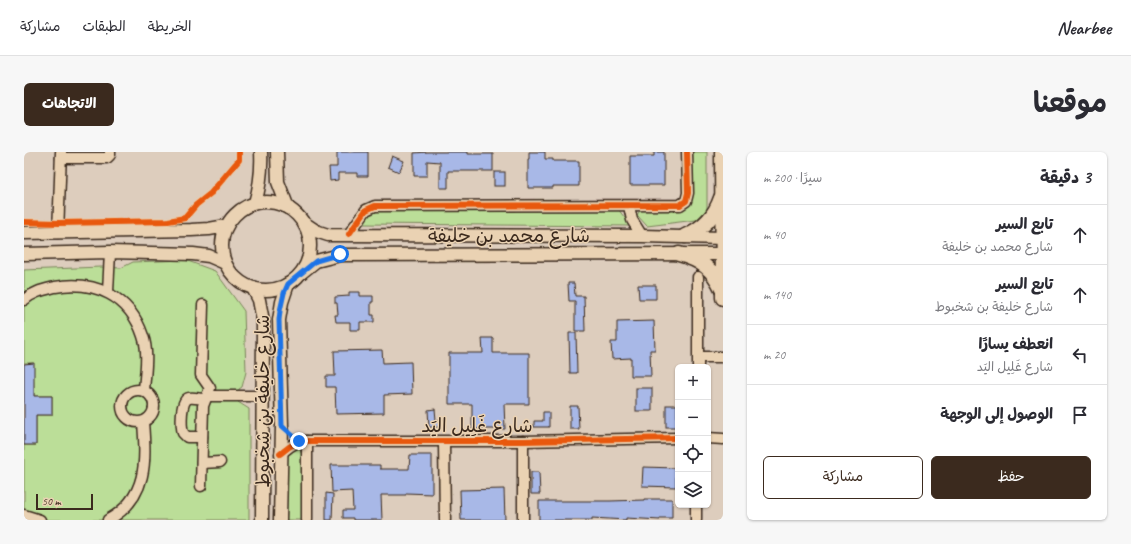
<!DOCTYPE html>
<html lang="ar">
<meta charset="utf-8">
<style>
body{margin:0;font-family:Caveat,"Playpen Sans Arabic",sans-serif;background:#f7f7f7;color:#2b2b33;direction:rtl}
.controls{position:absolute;right:12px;bottom:12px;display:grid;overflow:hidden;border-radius:6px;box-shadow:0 1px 3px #0004}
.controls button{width:36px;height:36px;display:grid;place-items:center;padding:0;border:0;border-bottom:1px solid #e1e1e2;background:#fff;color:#2b2b33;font:20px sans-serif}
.scale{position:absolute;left:12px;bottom:10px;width:57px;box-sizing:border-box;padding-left:4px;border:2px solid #3b2a1e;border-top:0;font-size:11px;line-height:14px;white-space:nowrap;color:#3b2a1e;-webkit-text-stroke:3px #ead2b3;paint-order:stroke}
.stop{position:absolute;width:12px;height:12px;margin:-9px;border:3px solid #1a73e8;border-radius:50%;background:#fff}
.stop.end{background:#1a73e8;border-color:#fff;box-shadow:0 1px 4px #0008}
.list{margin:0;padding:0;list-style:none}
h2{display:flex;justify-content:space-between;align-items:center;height:52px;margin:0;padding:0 16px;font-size:17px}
h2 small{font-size:13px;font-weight:400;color:#7c7c81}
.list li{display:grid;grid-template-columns:26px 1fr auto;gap:12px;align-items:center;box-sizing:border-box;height:60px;padding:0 16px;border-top:1px solid #e1e1e2}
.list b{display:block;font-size:15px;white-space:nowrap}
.list p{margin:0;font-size:13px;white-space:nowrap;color:#7c7c81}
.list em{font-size:13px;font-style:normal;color:#7c7c81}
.actions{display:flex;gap:8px;padding:12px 16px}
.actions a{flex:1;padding:9px 0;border:1px solid #3b2a1e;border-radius:6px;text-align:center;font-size:14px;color:#3b2a1e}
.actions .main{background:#3b2a1e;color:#fff}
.icon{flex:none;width:22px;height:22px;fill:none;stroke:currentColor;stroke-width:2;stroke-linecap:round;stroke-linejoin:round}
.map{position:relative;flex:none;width:699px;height:368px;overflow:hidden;direction:ltr;border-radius:6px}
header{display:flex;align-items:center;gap:24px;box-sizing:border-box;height:56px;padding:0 20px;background:#fff;border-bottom:1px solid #e1e1e2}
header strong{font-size:19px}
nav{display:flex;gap:22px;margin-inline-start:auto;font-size:14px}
.intro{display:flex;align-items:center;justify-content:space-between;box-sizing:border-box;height:96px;padding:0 24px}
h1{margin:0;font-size:28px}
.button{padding:10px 18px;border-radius:6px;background:#3b2a1e;color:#fff;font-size:14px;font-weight:700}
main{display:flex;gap:24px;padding:0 24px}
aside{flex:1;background:#fff;border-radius:6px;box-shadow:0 1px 3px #0004}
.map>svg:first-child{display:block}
</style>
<header>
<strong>Nearbee</strong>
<nav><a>الخريطة</a><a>الطبقات</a><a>مشاركة</a></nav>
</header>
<div class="intro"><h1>موقعنا</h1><a class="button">الاتجاهات</a></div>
<main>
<aside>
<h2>3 دقيقة<small>سيرًا · 200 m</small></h2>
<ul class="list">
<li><svg class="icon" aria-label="ahead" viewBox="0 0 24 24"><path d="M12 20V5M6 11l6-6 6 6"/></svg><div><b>تابع السير</b><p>شارع محمد بن خليفة</p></div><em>40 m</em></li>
<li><svg class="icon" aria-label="ahead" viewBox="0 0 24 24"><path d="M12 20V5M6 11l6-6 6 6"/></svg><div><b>تابع السير</b><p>شارع خليفة بن شخبوط</p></div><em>140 m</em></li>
<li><svg class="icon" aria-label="left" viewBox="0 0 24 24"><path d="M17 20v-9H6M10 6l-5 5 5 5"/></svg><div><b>انعطف يسارًا</b><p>شارع غَلِيل اليَد</p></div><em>20 m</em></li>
<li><svg class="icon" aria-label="arrive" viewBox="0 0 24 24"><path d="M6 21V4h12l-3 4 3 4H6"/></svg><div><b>الوصول إلى الوجهة</b></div></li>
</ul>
<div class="actions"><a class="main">حفظ</a><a>مشاركة</a></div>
</aside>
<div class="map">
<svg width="699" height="368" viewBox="0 0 699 368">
<rect width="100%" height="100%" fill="#ddcdbd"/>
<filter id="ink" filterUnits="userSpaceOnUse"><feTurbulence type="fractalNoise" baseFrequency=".025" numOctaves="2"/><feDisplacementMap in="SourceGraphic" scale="8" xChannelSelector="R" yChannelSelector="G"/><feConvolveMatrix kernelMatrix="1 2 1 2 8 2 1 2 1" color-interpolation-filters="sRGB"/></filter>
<g filter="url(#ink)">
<g fill="#bbde98" stroke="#7b845b">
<path d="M 668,0 L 683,0 L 683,57 L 672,68 L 623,74 L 613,63 L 617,57 L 660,56 L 668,47 Z"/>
<path d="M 594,57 L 607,74 L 338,72 L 345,58 Z"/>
<path d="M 161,108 L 191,119 L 220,159 L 222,220 L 218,235 L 215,237 L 214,250 L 225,257 L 225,368 L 0,368 L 0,293 L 12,293 L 12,263 L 28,263 L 28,244 L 10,244 L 9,211 L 0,211 L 0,118 L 77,115 L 97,116 L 109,110 Z"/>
<path d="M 267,293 L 275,296 L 278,303 L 278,368 L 260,368 L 260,299 Z"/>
</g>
<g fill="#a8b8e7" stroke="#3b2a1e">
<path d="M 313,0 L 344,0 L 344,24 L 333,24 L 333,21 L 314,21 L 314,28 L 306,29 L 305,15 L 313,15 Z"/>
<path d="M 404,0 L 444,0 L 444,2 L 469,2 L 469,19 L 424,19 L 424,36 L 416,36 L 416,10 L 403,9 L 403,24 L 390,24 L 390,1 Z"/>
<path d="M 505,0 L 521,0 L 521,7 L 529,7 L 529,9 L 555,9 L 555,34 L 529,34 L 529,36 L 504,36 L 504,7 L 505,7 Z"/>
<path d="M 630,0 L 640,0 L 640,33 L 606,33 L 606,4 L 630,4 Z"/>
<path d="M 368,4 L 380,9 L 375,20 L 364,15 Z"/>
<rect x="470" y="20" width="11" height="14"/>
<path d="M 544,131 L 550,131 L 551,144 L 560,144 L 561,179 L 551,179 L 551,149 L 545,149 Z"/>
<path d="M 614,133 L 632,133 L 632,147 L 615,147 Z"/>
<path d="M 325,140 L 336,140 L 336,144 L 349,144 L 349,150 L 347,150 L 347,163 L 350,163 L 350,170 L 336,170 L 336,178 L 326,178 L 326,170 L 312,170 L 311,163 L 314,163 L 313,151 L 311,151 L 311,145 L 325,144 Z"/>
<path d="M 630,169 L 631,198 L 626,198 L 627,224 L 607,224 L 607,206 L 588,207 L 587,190 L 593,190 L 593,170 Z"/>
<path d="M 545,181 L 552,181 L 553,221 L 546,221 Z"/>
<path d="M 458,186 L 469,186 L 469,201 L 505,201 L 505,252 L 480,252 L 481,277 L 448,277 L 448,252 L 425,252 L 425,201 L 459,201 Z"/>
<path d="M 358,198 L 359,211 L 387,210 L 388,242 L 360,243 L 360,261 L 312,262 L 311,235 L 302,235 L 302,224 L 311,224 L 310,199 Z"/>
<path d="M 10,211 L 10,244 L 28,244 L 28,263 L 12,263 L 12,293 L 0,293 L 0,212 Z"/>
<rect x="612" y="236" width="16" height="23"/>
<rect x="642" y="253" width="11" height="22"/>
<path d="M 546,254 L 554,254 L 555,277 L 546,277 Z"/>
<path d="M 411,257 L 412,268 L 420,267 L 421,275 L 405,275 L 404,258 Z"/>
<path d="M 519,260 L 525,260 L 525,275 L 510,275 L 510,269 L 519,269 Z"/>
<path d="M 386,303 L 408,303 L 408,342 L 382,341 L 382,343 L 357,343 L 358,368 L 329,368 L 329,366 L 319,366 L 319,358 L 329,358 L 328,339 L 308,340 L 307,313 L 356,313 L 356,317 L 385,317 Z"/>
<path d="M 619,315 L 652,316 L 652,335 L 618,334 Z"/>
<path d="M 507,320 L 515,320 L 516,342 L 507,342 Z"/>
<path d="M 480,337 L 481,368 L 437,368 L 436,338 Z"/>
<path d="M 302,341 L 309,342 L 308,368 L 302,368 Z"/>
<path d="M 620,347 L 648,347 L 648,366 L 636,366 L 636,368 L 602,366 L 602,368 L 568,366 L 568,368 L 515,368 L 515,349 L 586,349 L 620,348 Z"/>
</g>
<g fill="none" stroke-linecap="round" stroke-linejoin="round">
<defs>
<g id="minor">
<path d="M 37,6 L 83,6 L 86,3 L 86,0"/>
<path d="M 605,54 L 608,68 L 618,84"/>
<path d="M 34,81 L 37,0"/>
<path d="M 325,82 L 342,58 L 351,54 L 656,53 L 662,49 L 664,41 L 663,0"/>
<path d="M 674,125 L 674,215"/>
<path d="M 84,140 L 86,100"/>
<path d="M 0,148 C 9,140 19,138 31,135 C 71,128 106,144 119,184 C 125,201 121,221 120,239"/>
<path d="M 675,205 L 699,205"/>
<circle cx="114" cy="254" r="16"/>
<path d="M 183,244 L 239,244"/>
<path d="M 178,285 L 163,285 L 159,281 C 157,274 156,248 165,246 C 170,245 176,247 181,247"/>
<path d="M 684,286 L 699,287"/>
<path d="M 283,289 L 283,368"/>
<path d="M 499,289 L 499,368"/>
<path d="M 420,290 L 421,368"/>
<path d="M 256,302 L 265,295 L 275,289 L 499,289 L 654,286"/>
<path d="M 178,311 L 196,310"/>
<path d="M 177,334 L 179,254 L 186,236 L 177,223 L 179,153"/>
<path d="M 672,353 L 672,368"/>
<path d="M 0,363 L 16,368"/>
<path d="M 84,368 C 124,346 122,309 119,270"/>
</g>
<g id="major">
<path d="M 253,0 L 254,30 L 264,56"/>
<circle cx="242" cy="94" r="44"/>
<path d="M 231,51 C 236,34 238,18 237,0"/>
<path d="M 280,71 L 292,79 L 304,83 L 618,84 L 699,86"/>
<path d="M 0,81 L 167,78 L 185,77 L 202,74"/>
<path d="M 0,102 L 86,100 L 169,102 L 185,104 L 201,111"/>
<path d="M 277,121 L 292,109 L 316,103 L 699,102"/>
<path d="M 229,136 L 235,148 L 239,169 L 238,368"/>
<path d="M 256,368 L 258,274 L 255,168 L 258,150 L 264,132"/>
</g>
<g id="highway">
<path d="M 698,0 L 699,146"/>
<path d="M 661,84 C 678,77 691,64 697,46"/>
<path d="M 655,102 C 677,108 689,117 698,137"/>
</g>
</defs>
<use href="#minor" stroke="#3b2a1e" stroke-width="13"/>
<use href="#major" stroke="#3b2a1e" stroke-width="15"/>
<use href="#highway" stroke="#3b2a1e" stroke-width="17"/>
<use href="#minor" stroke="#ead2b3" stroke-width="10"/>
<use href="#major" stroke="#ead2b3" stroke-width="12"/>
<use href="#highway" stroke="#ead2b3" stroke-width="14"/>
<defs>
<g id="cycleway">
<path d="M 0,70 L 35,71 L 144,69 L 161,66 L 172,53 L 187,41 L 215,8 L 215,0"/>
<path d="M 325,82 L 342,58 L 351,54 L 656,53 L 662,49 L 664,41 L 663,0"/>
<path d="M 256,302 L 265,295 L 275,289 L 499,289 L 654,286"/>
</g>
</defs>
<use href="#cycleway" stroke="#ead2b3" stroke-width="8"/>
<use href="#cycleway" stroke="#e8590c" stroke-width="6"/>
</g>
</g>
<g fill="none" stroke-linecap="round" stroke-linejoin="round" filter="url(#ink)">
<path stroke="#1a73e8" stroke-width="5" d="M 275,289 L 258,274 L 255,168 L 256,159 L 260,141 L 264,132 L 292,109 L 316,102"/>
</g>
<g text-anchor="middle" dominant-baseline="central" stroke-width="3" stroke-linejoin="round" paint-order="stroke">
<g font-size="19" fill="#3b2a1e" stroke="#ead2b3">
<text x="485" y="84">شارع محمد بن خليفة</text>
<text transform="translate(239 249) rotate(-90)">شارع خليفة بن شخبوط</text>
<text x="453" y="274">شارع غَلِيل اليَد</text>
</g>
</g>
</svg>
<div class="controls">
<button>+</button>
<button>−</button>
<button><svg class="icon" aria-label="locate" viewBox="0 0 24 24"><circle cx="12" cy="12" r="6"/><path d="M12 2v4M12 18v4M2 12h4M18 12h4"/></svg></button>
<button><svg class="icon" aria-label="layers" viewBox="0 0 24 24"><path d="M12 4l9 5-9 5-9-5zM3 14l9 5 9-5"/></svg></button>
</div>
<div class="scale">50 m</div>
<div class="stop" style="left:316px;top:102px"></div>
<div class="stop end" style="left:275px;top:289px"></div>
</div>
</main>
